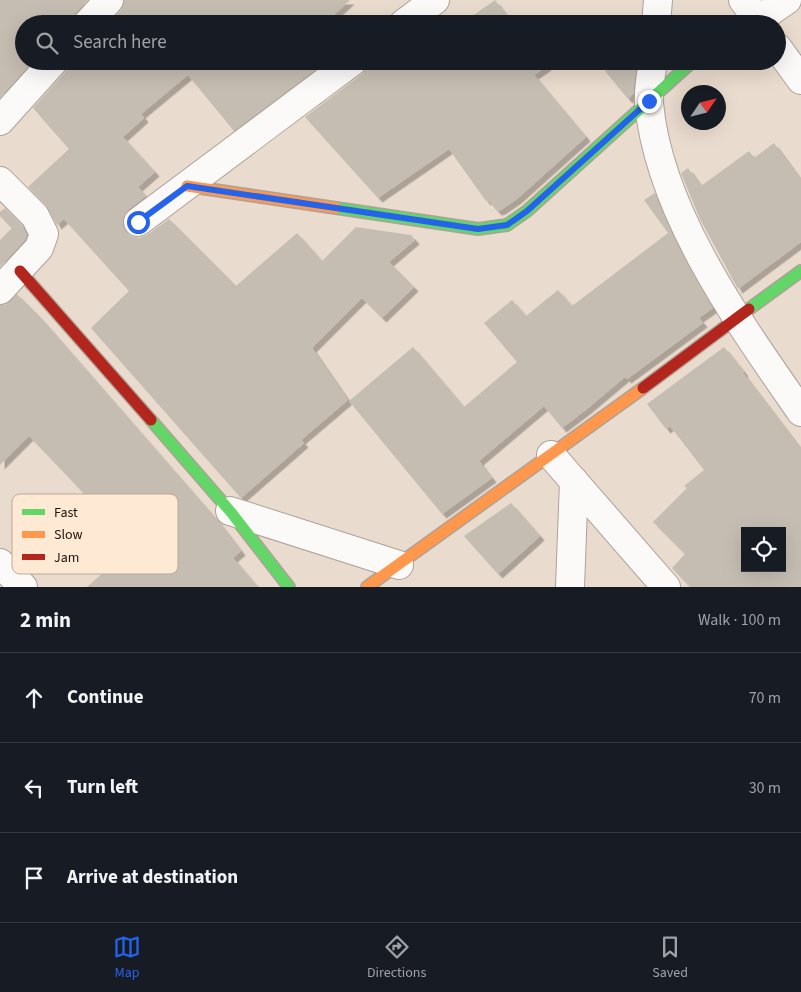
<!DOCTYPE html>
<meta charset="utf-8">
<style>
body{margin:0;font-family:"Source Sans 3",sans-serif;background:#20242c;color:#f1f3f6}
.controls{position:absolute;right:15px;bottom:15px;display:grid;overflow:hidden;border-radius:0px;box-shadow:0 5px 20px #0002}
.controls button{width:45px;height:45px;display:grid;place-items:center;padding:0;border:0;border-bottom:1px solid #363941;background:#171b24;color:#f1f3f6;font:25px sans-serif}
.compass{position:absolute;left:681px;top:85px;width:45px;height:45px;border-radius:50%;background:#171b24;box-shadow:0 5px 20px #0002;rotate:55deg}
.stop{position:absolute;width:15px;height:15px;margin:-11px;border:4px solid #2563eb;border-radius:50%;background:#fff}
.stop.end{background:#2563eb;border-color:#fff;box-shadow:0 1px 5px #0008}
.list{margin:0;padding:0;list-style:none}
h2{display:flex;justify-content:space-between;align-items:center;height:65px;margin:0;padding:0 20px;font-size:21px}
h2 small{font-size:16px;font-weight:400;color:#9ea1a6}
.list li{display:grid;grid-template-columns:32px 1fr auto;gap:15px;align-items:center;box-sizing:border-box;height:90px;padding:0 20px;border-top:1px solid #363941}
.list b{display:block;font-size:19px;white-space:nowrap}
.list em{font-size:16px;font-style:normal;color:#9ea1a6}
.icon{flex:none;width:28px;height:28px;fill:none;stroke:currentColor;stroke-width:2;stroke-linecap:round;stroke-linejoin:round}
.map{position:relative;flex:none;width:801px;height:587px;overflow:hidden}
.search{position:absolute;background:#171b24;box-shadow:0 5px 20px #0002;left:15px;right:15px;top:15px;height:55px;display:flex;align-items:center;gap:12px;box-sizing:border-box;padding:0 18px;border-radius:28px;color:#9ea1a6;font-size:19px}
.sheet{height:335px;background:#171b24}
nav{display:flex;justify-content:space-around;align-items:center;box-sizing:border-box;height:70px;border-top:1px solid #363941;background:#171b24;font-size:14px;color:#9ea1a6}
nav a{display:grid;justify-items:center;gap:2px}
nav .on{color:#2563eb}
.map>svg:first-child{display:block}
</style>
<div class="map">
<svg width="801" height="587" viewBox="0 0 801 587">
<defs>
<filter id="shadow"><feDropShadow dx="4.5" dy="4.5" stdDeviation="0" flood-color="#0004"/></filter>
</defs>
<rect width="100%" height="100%" fill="#e9dbcd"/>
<g fill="#c5bdb1" fill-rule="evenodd" filter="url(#shadow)">
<path d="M 0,0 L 88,0 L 75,14 L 72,24 L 24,24 L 24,61 L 33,61 L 0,98 Z"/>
<path d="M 124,0 L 350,0 L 324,24 L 108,24 L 121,10 Z"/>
<path d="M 495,0 L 513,24 L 476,24 L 471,17 Z"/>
<path d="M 69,61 L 327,61 L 234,131 L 188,75 L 141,114 L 144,118 L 123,137 L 155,172 L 138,187 L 146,196 L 129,209 L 124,216 L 122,223 L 125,231 L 131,236 L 139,238 L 147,235 L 169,219 L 236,286 L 297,233 L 322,261 L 356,227 L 411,235 L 415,240 L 389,262 L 414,287 L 382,318 L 362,298 L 312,348 L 348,400 L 301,440 L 304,443 L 241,498 L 91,328 L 129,291 L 64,219 L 57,225 L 46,205 L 28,187 L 69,149 L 33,108 L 66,71 Z"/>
<path d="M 368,61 L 543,61 L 547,66 L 534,75 L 586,137 L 517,199 L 501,210 L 497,211 L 488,200 L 486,201 L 449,149 L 378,198 L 305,117 L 362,74 L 367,68 Z"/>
<path d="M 617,61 L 637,61 L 633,94 L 628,99 L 605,71 Z"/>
<path d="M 774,143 L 801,180 L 801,242 L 738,289 L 700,219 L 681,173 L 688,168 L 701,186 L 749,151 L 754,158 Z"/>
<path d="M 655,193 L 672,233 L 713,308 L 699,318 L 703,323 L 627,379 L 625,377 L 587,409 L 562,428 L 544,406 L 479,461 L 492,478 L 442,514 L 349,401 L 413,347 L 464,407 L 517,362 L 484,323 L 512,300 L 526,316 L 558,290 L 572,306 L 668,233 L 644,200 Z"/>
<path d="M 5,208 L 22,225 L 27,235 L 25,240 L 0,267 L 0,240 L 12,228 L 0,216 L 0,212 Z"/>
<path d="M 17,294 L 40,317 L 218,521 L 241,551 L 233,558 L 258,587 L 87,587 L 131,548 L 77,486 L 29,436 L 0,465 L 0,305 L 5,305 Z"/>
<path d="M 724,347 L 744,372 L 743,373 L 801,449 L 801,587 L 690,587 L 672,568 L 685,554 L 653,522 L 687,488 L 684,486 L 704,470 L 670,426 L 666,429 L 647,404 ZM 745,531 L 782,531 L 782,568 L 745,568 Z"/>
<path d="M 511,503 L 540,536 L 498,574 L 464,536 Z"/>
</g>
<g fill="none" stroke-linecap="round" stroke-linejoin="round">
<defs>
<g id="street">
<path d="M 743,0 L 761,24"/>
<path d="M 758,20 L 787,0"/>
<path d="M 87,24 L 109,0"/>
<path d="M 403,24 L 435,0"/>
<path d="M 656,24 L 658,0"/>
<path d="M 777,47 L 801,80"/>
<path d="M 653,61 C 651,75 648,89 649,103 C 659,213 740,324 801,412"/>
<path d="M 0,121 L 54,61"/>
<path d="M 0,181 L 35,216 L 44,234 L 39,248 L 0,290"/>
<path d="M 138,222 L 353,61"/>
<path d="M 551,455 L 666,587"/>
<path d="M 230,511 L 399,565"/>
<path d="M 0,563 L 23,587"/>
<path d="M 570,587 L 574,481"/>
</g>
<g id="fast">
<path d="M 336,208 L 478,229 L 507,225 L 527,211 L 693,61"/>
<path d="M 749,309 L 801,271"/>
<path d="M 151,420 L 230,511 L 289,587"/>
</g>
<g id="slow">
<path d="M 187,186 L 336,208"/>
<path d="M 367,587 L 643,388"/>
</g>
<g id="jam">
<path d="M 20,271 L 151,420"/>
<path d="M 643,388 L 749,309"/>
</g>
</defs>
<use href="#street" stroke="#ada298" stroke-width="30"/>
<use href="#fast" stroke="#ada298" stroke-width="14"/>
<use href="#slow" stroke="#ada298" stroke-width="14"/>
<use href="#jam" stroke="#ada298" stroke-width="14"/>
<use href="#street" stroke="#fcfaf8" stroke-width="28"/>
<use href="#fast" stroke="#63d668" stroke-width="11"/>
<use href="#slow" stroke="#ff974d" stroke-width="11"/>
<use href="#jam" stroke="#b3261e" stroke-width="11"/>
</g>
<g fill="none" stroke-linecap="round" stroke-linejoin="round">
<path stroke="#2563eb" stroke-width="6" d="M 138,222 L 187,186 L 478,229 L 507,225 L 527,211 L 649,101"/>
</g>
<rect x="12" y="494" width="166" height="80" rx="8" fill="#fee9d4" stroke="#bba998" stroke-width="1"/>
<rect x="22" y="509" width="23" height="6" fill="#63d668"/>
<rect x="22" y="531" width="23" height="7" fill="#ff974d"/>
<rect x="22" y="554" width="23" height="6" fill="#b3261e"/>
<g font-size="14" fill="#1e150c">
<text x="54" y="517">Fast</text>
<text x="54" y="539">Slow</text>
<text x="54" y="562">Jam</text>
</g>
</svg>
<div class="controls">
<button><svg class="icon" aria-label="locate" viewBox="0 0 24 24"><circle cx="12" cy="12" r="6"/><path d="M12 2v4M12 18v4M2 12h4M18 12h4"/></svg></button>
</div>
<svg class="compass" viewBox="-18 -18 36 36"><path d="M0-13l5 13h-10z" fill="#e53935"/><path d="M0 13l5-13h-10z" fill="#9ea1a6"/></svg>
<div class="stop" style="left:138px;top:222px"></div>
<div class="stop end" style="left:649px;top:101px"></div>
<div class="search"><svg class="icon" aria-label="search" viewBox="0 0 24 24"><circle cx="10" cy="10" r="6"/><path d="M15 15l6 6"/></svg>Search here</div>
</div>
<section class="sheet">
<h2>2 min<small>Walk · 100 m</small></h2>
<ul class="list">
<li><svg class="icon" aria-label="ahead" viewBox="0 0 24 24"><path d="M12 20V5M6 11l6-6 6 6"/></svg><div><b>Continue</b></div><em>70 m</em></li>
<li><svg class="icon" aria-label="left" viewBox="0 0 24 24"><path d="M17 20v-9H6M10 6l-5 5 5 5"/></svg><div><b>Turn left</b></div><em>30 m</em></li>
<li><svg class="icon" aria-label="arrive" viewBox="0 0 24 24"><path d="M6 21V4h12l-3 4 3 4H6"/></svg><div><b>Arrive at destination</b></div></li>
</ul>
</section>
<nav>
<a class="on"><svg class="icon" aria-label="map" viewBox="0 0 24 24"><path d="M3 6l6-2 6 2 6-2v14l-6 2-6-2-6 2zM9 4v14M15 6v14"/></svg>Map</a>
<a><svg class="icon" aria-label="directions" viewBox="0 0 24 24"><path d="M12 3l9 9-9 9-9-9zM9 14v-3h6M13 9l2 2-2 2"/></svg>Directions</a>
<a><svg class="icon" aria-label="saved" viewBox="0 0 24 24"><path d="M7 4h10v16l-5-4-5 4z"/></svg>Saved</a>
</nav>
